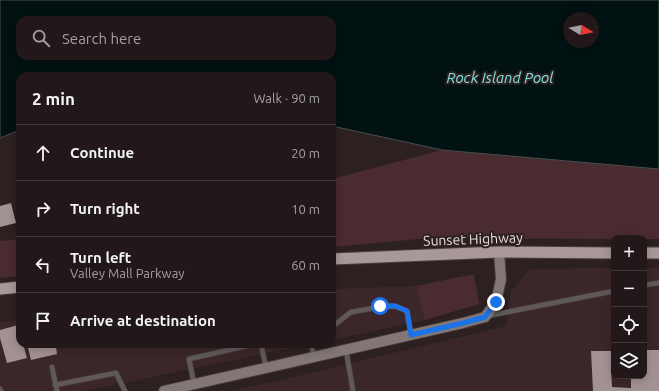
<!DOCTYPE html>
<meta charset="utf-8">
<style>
body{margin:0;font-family:Ubuntu,sans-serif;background:#2a2122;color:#f1f3f6}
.controls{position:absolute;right:12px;bottom:12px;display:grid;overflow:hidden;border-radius:8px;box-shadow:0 2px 10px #0003}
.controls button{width:36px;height:36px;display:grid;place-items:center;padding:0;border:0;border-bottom:1px solid #3f3738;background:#221819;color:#f1f3f6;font:20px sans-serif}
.compass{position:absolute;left:563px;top:12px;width:36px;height:36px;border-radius:50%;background:#221819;box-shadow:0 2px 10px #0003;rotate:100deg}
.stop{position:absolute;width:12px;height:12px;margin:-9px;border:3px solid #1a73e8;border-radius:50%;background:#fff}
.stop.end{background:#1a73e8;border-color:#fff;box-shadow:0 1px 4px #0008}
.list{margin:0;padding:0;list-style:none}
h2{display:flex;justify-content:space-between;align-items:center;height:52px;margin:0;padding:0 16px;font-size:17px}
h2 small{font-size:13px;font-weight:400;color:#a2a0a2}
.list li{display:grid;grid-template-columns:26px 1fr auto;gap:12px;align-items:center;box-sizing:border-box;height:56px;padding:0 16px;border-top:1px solid #3f3738}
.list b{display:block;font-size:15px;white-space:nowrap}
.list p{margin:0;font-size:13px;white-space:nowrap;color:#a2a0a2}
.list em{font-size:13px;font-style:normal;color:#a2a0a2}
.icon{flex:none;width:22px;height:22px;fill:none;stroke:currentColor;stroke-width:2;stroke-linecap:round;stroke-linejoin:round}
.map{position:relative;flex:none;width:659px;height:391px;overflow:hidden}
.search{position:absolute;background:#221819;box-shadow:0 2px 10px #0003;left:16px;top:16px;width:320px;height:44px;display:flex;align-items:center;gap:10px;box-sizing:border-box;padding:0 14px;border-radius:12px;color:#a2a0a2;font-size:15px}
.panel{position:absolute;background:#221819;box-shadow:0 2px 10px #0003;left:16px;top:72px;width:320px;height:276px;border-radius:12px}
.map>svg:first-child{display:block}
</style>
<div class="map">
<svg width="659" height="391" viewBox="0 0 659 391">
<rect width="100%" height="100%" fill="#2d2021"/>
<g fill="#3b272a">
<path d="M 614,268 L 614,376 L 644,376 L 644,268 L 659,268 L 659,391 L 231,391 L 277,381 L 506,326 L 511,291 L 530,269 Z"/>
<path d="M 416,286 L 425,320 L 332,340 L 332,289 Z"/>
<path d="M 20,320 L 20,344 L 311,344 L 84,391 L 0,391 L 0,322 Z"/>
</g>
<g fill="#4a2b30">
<path d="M 442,150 L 659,169 L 659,239 L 644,239 L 644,238 L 614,238 L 614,239 L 430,238 L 332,247 L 332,179 Z"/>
<path d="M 20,239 L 20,276 L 0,278 L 0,241 Z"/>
<path d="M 474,274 L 479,304 L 425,320 L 416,286 Z"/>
</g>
<path fill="#021111" stroke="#474e4e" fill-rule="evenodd" d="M 0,0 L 659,0 L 659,169 L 442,150 L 332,126 L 332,76 L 20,76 L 20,130 L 0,138 ZM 569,18 L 593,18 L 593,42 L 569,42 ZM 20,20 L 332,20 L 332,56 L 20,56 Z"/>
<g fill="#a39294">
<path d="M 11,203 L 16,223 L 0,227 L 0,206 Z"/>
<path d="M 18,325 L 20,332 L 20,344 L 23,344 L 27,358 L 7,363 L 0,338 L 0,330 Z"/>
<path d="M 27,344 L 62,344 L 62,346 L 56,347 L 57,354 L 31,360 Z"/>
<path d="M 644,350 L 659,350 L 659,391 L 593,391 L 591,351 L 614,351 L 614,370 L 611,370 L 612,387 L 631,388 L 631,376 L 644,376 Z"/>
</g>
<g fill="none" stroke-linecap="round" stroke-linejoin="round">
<defs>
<g id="service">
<path d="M 644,285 L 659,283"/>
<path d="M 487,316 L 614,291"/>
<path d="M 332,327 L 351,312 L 380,307 L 395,306 L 407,311 L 411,335"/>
<path d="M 261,344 L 266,368"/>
<path d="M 311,344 L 314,357"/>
<path d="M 346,350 L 353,391"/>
<path d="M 52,367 L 57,391"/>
<path d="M 194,384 L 189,359 L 255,344"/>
<path d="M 55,385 L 116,373 L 125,391"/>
<path d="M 0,389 L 1,391"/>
</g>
<path id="secondary" d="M 164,391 L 463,323 L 485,317 L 496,302 L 501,279 L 499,252"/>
<g id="trunk">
<path d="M 644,253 L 659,253"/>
<path d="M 332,259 L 499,252 L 614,253"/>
<path d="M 0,289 L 20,287"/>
</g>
</defs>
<use href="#service" stroke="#4b3e3f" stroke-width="6"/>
<use href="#secondary" stroke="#4b3e3f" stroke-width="12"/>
<use href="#trunk" stroke="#4b3e3f" stroke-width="13"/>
<use href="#service" stroke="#605959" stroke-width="4.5"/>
<use href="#secondary" stroke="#827677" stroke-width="10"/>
<use href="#trunk" stroke="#a8989a" stroke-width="11"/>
</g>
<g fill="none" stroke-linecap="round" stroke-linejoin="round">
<path stroke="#1a73e8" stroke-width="5" d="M 380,306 L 395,306 L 407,311 L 411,335 L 463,323 L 485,317 L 496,302"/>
</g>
<g text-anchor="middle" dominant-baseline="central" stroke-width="4" stroke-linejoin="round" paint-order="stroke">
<g font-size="14" fill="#e7ddde" stroke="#2d2021">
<text transform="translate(473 239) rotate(-2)">Sunset Highway</text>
</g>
<g font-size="15" font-style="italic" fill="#80e0de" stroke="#2d2021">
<text x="500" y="77">Rock Island Pool</text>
</g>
</g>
</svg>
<div class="controls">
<button>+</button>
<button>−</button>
<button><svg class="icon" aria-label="locate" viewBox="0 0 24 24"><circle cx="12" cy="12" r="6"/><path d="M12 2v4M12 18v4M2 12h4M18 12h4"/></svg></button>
<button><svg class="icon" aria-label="layers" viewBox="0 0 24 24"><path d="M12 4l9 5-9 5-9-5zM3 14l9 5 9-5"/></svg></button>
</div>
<svg class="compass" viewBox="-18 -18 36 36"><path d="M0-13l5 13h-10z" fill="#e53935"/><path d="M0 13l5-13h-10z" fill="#a2a0a2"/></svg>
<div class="stop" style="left:380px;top:306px"></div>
<div class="stop end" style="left:496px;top:302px"></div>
<div class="search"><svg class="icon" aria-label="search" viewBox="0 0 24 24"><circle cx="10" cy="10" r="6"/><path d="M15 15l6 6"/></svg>Search here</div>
<section class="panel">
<h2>2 min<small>Walk · 90 m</small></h2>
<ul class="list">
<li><svg class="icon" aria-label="ahead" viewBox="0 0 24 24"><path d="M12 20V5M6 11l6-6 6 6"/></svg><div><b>Continue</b></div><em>20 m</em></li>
<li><svg class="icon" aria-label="right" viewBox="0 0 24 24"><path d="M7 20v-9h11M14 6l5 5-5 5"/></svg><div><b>Turn right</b></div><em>10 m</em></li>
<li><svg class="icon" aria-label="left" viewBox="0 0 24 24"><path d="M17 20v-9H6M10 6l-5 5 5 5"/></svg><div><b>Turn left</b><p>Valley Mall Parkway</p></div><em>60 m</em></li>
<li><svg class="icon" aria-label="arrive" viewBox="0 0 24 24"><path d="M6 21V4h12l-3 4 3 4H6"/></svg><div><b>Arrive at destination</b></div></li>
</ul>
</section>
</div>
